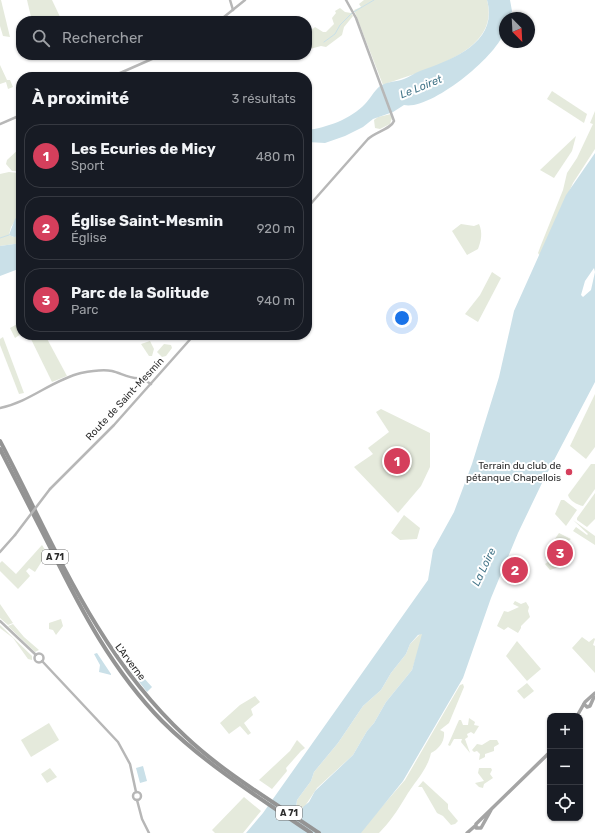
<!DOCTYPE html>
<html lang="fr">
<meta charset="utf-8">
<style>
body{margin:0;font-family:Rubik,sans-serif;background:#242831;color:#f1f3f6}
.controls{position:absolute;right:12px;bottom:12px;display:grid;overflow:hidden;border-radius:8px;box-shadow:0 1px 3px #0004}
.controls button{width:36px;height:36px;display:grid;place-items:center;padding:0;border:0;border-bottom:1px solid #363941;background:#171b24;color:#f1f3f6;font:20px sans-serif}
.compass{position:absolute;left:499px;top:12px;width:36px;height:36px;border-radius:50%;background:#171b24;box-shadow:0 1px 3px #0004;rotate:156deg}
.you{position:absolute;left:402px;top:318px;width:14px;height:14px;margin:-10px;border:3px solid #fff;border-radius:50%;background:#1a73e8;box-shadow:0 0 0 6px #1a73e833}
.badge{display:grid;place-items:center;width:26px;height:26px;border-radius:50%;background:#d53f5c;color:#fff;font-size:13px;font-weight:700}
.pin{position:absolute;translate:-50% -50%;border:2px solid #fff;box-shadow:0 1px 4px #0006}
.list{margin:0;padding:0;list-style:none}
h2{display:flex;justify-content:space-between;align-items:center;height:52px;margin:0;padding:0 16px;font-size:17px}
h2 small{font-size:13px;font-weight:400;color:#9ea1a6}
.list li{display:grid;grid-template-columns:26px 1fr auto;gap:12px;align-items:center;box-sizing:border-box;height:64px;margin:0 8px 8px;padding:0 8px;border:1px solid #363941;border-radius:16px}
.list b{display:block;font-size:15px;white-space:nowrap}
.list p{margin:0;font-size:13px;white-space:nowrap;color:#9ea1a6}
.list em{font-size:13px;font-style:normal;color:#9ea1a6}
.icon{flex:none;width:22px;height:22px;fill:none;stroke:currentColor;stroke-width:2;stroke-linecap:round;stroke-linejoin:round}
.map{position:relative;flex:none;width:595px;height:833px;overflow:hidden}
.search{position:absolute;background:#171b24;box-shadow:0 1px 3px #0004;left:16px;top:16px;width:296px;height:44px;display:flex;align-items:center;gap:10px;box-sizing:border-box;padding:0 14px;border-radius:16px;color:#9ea1a6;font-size:15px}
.panel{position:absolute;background:#171b24;box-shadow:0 1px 3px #0004;left:16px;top:72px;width:296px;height:268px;border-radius:16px}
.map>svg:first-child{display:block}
</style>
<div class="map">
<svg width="595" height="833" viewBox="0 0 595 833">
<rect width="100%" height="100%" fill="#fff"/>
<g fill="#e5eadc">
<path d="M 0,0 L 1,0 L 10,37 L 3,36 L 0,26 Z"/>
<path d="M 27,0 L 52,0 L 62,21 L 32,21 Z"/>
<path d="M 364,0 L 487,0 C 502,54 419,71 383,85 L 354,10 L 361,7 L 359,4 Z"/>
<path d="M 340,8 L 345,12 L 351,13 L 353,16 L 344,27 L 342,35 L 326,47 L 321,46 L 310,49 L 307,47 L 307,34 L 315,27 L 323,32 L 326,32 L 334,24 L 332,18 L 336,13 L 335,11 Z"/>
<path d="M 0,65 L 7,80 L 10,80 L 13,87 L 8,89 L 6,82 L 0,84 Z"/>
<path d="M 552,91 L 587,114 L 584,123 L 547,99 Z"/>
<path d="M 595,111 L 595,149 L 573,183 L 540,256 L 538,253 L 541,245 L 563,190 L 567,173 L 577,158 L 593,124 L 590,123 Z"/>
<path d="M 391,114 L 392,118 L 390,124 L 380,129 L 375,128 L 374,120 L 378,117 Z"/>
<path d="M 576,136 L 572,151 L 554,178 L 540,170 Z"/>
<path d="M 21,147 L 21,168 L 16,171 L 12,171 L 6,164 L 7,160 Z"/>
<path d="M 9,172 L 18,173 L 21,176 L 21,212 L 11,227 L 9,235 L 14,237 L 21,236 L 21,243 L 0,246 L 0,174 Z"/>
<path d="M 461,224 L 474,226 L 479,224 C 483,233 481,241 478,249 L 467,255 L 452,231 Z"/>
<path d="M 492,272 L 501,278 L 478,322 L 465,314 L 480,295 Z"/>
<path d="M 21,322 L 21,334 L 15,338 L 10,328 Z"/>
<path d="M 29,335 L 45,335 L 67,376 L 52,382 Z"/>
<path d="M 3,337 L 24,393 L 19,394 L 0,345 L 0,339 Z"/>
<path d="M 150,341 L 154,349 L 152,356 L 149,356 L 141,344 Z"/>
<path d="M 164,344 L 171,345 L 172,348 L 166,356 L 162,357 L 157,352 Z"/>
<path d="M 595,394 L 595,447 L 586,459 L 570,446 Z"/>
<path d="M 381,409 L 430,433 L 430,467 L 421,486 L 398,513 L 354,467 L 373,454 L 368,448 L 389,432 L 376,412 Z"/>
<path d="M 591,464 L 595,464 L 595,489 L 583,506 C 577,505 569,500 568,495 Z"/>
<path d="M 595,493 L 595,519 L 587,527 L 577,520 L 577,518 Z"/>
<path d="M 561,500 L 564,500 L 577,510 L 566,526 L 555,514 Z"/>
<path d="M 404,515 L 420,528 L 417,539 L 400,540 L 391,533 Z"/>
<path d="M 573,520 L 595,536 L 595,545 L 573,531 L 576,527 L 587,535 L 588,534 Z"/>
<path d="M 559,533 L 571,539 L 566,543 L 573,554 L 559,567 L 550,570 L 545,564 L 548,562 L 545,557 L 549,551 L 548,549 Z"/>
<path d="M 42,545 L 47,553 L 35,572 L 29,568 L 26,571 L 30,576 L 18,589 L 0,571 L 0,563 L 2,561 L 16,574 Z"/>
<path d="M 515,601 L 521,604 L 526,602 L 529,607 L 528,611 L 530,617 L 521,626 L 521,628 L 518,633 L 508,627 L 504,630 L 497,626 L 504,611 L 508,612 L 519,607 L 513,604 Z"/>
<path d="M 0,604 L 13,623 L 8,625 L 0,618 Z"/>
<path d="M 61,619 L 63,626 L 56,635 L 53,630 L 49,629 L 49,623 Z"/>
<path d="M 13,624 L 24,637 L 39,650 L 35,652 L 8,626 Z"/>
<path d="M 0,625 L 32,656 L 32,660 L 28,659 L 13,638 L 0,628 Z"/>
<path d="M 421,633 L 423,636 L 412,670 L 386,702 L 374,723 L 367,731 L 353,755 L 317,788 L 299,815 L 296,809 L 297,800 L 311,781 L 314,772 L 338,743 L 363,706 L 381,690 L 391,673 L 406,654 L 410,644 Z"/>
<path d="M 582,637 L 589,642 L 594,638 L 595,639 L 593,645 L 595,646 L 595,673 L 572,648 Z"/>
<path d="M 517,641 L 541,669 L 527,681 L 506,656 Z"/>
<path d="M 527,683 L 534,691 L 524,699 L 517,691 Z"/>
<path d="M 463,684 L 464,687 L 449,723 L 440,730 L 444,732 C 445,741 439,749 431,753 C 427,771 414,782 405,798 C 397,811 390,822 379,833 L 359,833 L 405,780 L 460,685 Z"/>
<path d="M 255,696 L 260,702 L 251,709 L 253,715 L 244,723 L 251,733 L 248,735 L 240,726 L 229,734 L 220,723 L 240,705 Z"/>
<path d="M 469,718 L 475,722 L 474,725 L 479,726 L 474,734 L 471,732 L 467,734 L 468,737 L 465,739 L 470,753 L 461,742 L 462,739 L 454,739 L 450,746 L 448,745 L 459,720 L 461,720 L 463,725 L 468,725 Z"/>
<path d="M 49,723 L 59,740 L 31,757 L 21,740 Z"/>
<path d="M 297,740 L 305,748 L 301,751 L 286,768 L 287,771 L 272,789 L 259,780 L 290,751 Z"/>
<path d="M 490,740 L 497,740 L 499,744 L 494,747 L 494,751 L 485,754 L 485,757 L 479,760 L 480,754 L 477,751 L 474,752 L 472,750 L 477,744 L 482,745 Z"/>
<path d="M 50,768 L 57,777 L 47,783 L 41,774 Z"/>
<path d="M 479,768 L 491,768 L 492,770 L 490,774 L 493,778 L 484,784 L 483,788 L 479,787 L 475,783 L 484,781 L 478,773 Z"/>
<path d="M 423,781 L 448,804 L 448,809 L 458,821 L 455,824 L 451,825 L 443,816 L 437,813 L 422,787 L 418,787 Z"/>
<path d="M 244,797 L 261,811 L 243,833 L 215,833 L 212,830 Z"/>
</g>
<g fill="#cae0e8" fill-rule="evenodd">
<path d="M 487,0 L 510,0 L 512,11 L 510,18 L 505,18 C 505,22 506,27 505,30 C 498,56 430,111 404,105 L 393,112 L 373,119 L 363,127 L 345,136 L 325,143 L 307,142 L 307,130 C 326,128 351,119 365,104 C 370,99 374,91 380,86 C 388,81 396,82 404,79 C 409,77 415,73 420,71 C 452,59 499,43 487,0 Z"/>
<path d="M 595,153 L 595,382 L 542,483 L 518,533 L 491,598 L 463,678 L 403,781 L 361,833 L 246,833 L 263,813 L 428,580 L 433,550 L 454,512 L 472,464 L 499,377 L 514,311 L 566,195 ZM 594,268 L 595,272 L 591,290 L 583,297 L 581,295 L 585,281 ZM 422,634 L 412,670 L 386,702 L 374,723 L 367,731 L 353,755 L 315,791 L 309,802 L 303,807 L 299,815 L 296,808 L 297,800 L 311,781 L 314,772 L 338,743 L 363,706 L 381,690 L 391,673 L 406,654 L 410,644 L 418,635 Z"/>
<path d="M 21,214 L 21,236 L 14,237 L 9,235 L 15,219 Z"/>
<path d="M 21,243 L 21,268 L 0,276 L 0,246 Z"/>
<path d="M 97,653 L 111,674 L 111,675 L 99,672 L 100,665 L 94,654 Z"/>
<path d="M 134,667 L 152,687 L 147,692 L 130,670 Z"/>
<path d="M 143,766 L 147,781 L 140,783 L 136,768 Z"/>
</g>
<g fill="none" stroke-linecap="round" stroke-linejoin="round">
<g stroke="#cae0e8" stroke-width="1">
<path d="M 324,42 L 335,34 L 340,25 L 352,13 L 374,0"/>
<path d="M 0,238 L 9,235"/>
</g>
<g stroke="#b7b7b7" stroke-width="2.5">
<path d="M 230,0 L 233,10"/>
<path d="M 219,21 L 245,0"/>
<path d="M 111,77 L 161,55"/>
<path d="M 0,124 L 21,115"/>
<path d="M 307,208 L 368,139 C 375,132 391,129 394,121 L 356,18 L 346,0"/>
<path d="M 0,408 C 30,402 52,380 81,373 C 91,371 102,369 112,371 C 121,373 131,380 141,378 L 151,384"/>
<path d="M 50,489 L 114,425 L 194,335"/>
<path d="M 0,552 L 15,535"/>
<path d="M 0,621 L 36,655"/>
<circle cx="39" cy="658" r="4.5"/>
<path d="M 42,661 L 118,742 L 130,764 L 136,792"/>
<circle cx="137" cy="796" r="4"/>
<path d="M 137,800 L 142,819 L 149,833"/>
</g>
<g stroke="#a5a5a5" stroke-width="3.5">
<path d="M 584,704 L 587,707 L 590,706 L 594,697"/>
<path d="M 577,716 L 585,702 L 595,693"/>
<path d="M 491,810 L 481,828 L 476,828 L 476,824 L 550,752"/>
<path d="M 467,833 L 475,826"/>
</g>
<g stroke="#949494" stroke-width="4">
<path d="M 0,441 C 55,546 96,653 185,736 C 225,774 274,802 319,833"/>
<path d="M 0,449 C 17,483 34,516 51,549 C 81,610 113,671 162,721 C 206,765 260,798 311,833"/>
</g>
<path stroke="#b7b7b7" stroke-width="2.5" d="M 15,535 L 50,489"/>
</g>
<circle fill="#d53f5c" stroke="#fff" stroke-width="1.5" cx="569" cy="472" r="4"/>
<g text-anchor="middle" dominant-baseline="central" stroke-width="4" stroke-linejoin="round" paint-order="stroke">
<g fill="#fff" stroke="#6c6c6c" stroke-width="1">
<rect x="42" y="550" width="26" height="14" rx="3"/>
<rect x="276" y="806" width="26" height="14" rx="3"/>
</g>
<g font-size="9" font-weight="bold" fill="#2d2d2d">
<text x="55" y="557">A 71</text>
<text x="289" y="813">A 71</text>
</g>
<g font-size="10" fill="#2d2d2d" stroke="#fff">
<text transform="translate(125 399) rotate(-47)">Route de Saint-Mesmin</text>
<text transform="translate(130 662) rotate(53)">L'Arverne</text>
</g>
<g font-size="10" fill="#2d2d2d" stroke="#fff" text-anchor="end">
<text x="561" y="466">Terrain du club de<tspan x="561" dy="12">pétanque Chapellois</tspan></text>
</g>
<g font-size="11" font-style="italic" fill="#437588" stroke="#fff">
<text transform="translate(421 87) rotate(-22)">Le Loiret</text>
<text transform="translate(484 567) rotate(-65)">La Loire</text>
</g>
</g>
</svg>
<div class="controls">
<button>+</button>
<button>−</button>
<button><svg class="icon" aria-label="locate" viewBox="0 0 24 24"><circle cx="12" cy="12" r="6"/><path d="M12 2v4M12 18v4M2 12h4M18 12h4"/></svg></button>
</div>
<svg class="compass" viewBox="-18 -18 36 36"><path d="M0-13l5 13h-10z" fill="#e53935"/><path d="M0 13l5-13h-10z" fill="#9ea1a6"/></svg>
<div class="you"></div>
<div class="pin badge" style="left:397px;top:461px">1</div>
<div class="pin badge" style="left:515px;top:570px">2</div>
<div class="pin badge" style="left:560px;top:553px">3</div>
<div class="search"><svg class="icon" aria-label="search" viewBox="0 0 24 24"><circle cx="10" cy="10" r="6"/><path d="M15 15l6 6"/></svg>Rechercher</div>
<section class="panel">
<h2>À proximité<small>3 résultats</small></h2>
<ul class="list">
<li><span class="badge">1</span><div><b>Les Ecuries de Micy</b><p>Sport</p></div><em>480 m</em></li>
<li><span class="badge">2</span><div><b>Église Saint-Mesmin</b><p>Église</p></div><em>920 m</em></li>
<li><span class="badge">3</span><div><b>Parc de la Solitude</b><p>Parc</p></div><em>940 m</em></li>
</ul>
</section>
</div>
